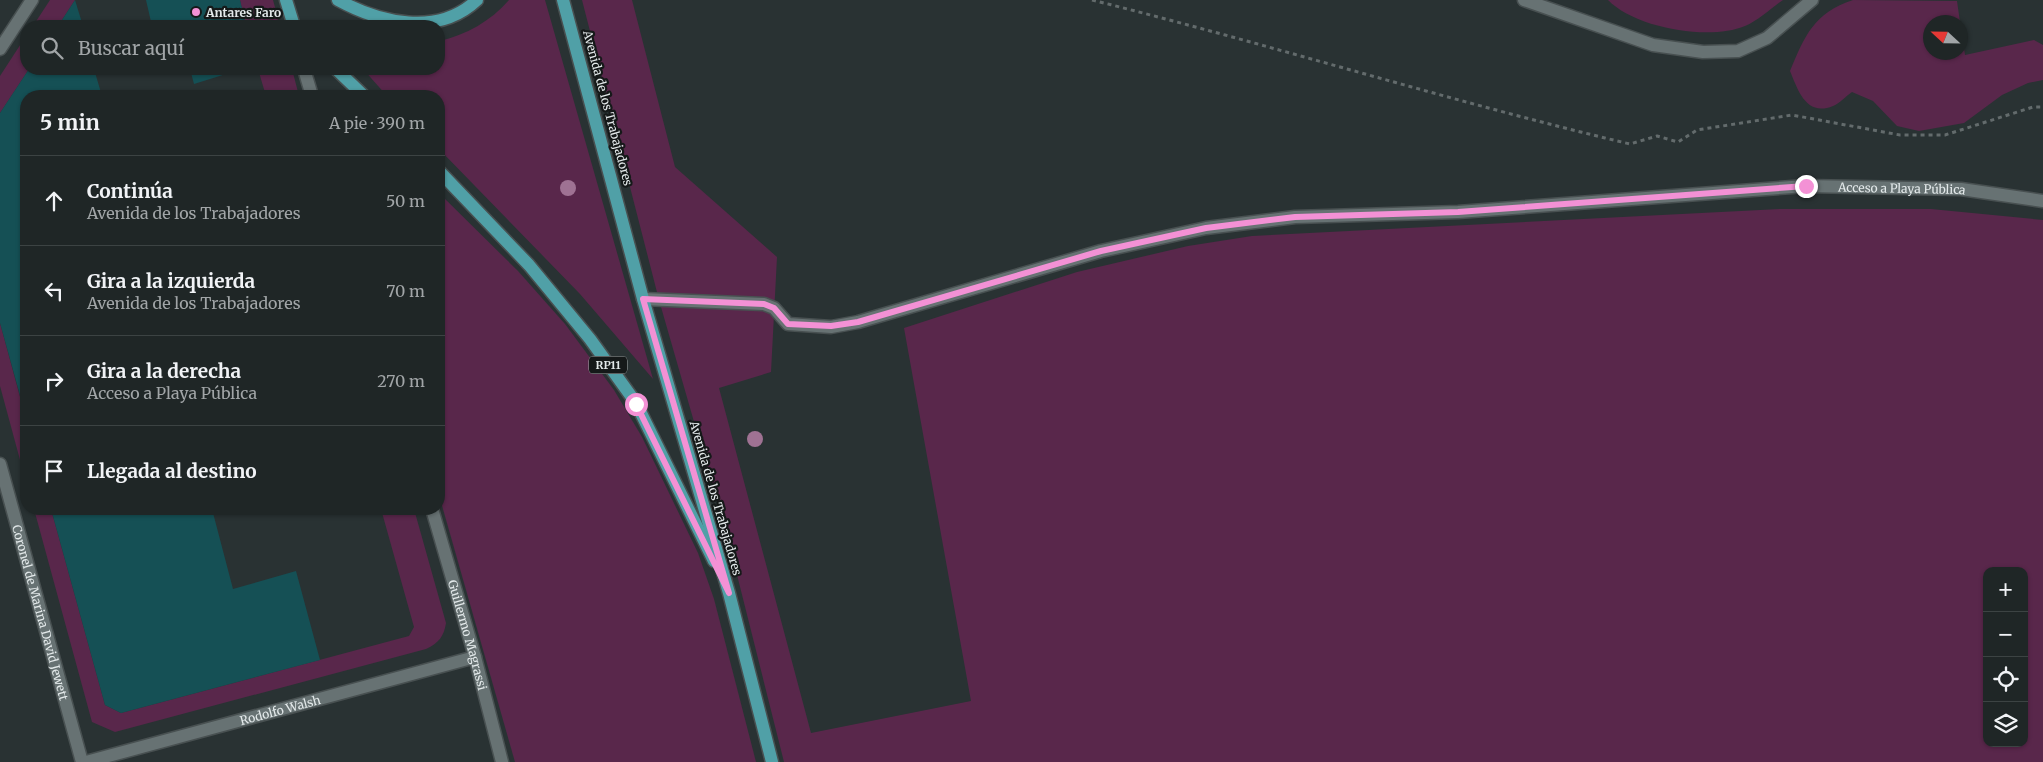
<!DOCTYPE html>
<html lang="es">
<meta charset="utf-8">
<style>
body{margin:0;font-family:Merriweather,serif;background:#272e2e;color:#f1f3f6}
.controls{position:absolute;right:15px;bottom:15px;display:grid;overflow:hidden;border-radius:10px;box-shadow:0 1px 4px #0004}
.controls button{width:45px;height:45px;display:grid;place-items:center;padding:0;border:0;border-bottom:1px solid #3c4343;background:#1f2626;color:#f1f3f6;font:25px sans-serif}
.compass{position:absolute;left:1923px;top:15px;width:45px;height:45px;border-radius:50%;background:#1f2626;box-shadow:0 1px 4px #0004;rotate:292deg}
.stop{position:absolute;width:15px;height:15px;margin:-11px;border:4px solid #f391d5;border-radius:50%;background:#fff}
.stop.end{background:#f391d5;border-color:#fff;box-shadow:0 1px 5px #0008}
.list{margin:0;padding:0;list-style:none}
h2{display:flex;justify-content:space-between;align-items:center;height:65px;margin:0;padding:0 20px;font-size:21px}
h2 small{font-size:16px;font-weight:400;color:#a1a5a7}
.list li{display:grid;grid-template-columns:32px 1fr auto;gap:15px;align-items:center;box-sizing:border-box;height:90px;padding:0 20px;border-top:1px solid #3c4343}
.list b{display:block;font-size:19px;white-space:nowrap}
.list p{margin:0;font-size:16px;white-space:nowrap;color:#a1a5a7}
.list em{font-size:16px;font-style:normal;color:#a1a5a7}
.icon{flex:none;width:28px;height:28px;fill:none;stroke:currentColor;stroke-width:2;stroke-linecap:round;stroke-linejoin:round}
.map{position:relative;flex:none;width:2043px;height:762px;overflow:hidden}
.search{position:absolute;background:#1f2626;box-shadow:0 1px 4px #0004;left:20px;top:20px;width:425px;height:55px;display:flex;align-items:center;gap:12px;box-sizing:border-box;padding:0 18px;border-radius:20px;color:#a1a5a7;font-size:19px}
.panel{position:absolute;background:#1f2626;box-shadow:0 1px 4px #0004;left:20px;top:90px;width:425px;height:425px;border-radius:20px}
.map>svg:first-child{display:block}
</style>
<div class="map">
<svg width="2043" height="762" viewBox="0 0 2043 762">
<rect width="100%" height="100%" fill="#293233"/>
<g fill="#59274b" fill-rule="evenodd">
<path d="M 50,0 L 75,0 L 58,26 L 33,26 Z"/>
<path d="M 240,0 L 273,0 L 280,26 L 246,26 Z"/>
<path d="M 509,0 L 545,0 L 653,379 L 580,294 L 439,149 L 439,96 L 387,96 L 363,69 L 439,69 L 439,41 C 466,35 491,21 509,0 Z"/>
<path d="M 582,0 L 632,0 L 675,167 L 777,257 L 771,372 L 719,388 L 811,733 L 971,701 L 904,328 L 1077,272 L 1188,246 L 1252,236 L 1780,209 L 1931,209 L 2043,220 L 2043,762 L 784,762 L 730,547 L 659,300 ZM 1987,571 L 2024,571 L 2024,743 L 1987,743 Z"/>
<path d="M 1608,0 L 1783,0 C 1771,8 1758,21 1745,26 C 1709,41 1635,28 1608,0 Z"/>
<path d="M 1853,0 L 1957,1 L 1960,22 L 1930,22 L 1930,52 L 1960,52 L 1961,27 L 1965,55 L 2034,40 L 2043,45 L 2043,80 L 2028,83 L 2002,95 L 1964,123 L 1919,131 L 1897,126 L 1873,101 L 1852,92 C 1846,96 1839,104 1833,106 C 1806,117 1798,90 1790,71 C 1805,35 1814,13 1853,0 Z"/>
<path d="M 26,36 L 26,69 L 29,69 L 0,113 L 0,76 Z"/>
<path d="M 258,69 L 292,69 L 299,96 L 266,96 Z"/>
<path d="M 439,193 L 518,271 L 565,324 L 614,390 L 642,437 L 698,553 L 714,599 L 756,762 L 515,762 L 439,495 Z"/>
<path d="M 0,323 L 26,419 L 26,482 L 0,386 Z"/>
<path d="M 34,509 L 51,509 L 105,705 L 121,713 L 409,636 L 414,627 L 381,509 L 414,509 L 446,623 C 444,636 439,643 426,649 L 115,732 L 92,722 Z"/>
</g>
<g fill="#155055">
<path d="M 75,0 L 83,26 L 58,26 Z"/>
<path d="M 146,0 L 240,0 L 246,26 L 152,26 Z"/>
<path d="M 29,69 L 94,69 L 102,96 L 26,96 L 26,417 L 0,323 L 0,113 Z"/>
<path d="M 190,69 L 242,69 L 194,84 Z"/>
<path d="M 51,509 L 212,509 L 233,589 L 296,571 L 320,660 L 121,713 L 105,705 Z"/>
</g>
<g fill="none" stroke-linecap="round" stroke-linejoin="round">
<defs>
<path id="lane" d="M 1524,0 L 1653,45 L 1703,52 L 1738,51 L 1767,38 L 1812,0"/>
<g id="street">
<path d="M 304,69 L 312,96"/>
<path id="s1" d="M 643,299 L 764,304 L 774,308 L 788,324 L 831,327 L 858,322 L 1101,251 L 1206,228 L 1295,217 L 1458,212 L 1806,186 L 1961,189 L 2043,201"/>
<path id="s2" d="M 0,464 L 82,762"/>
<path id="s3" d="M 432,509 L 475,657 L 502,762"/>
<path id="s4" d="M 86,762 L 475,657"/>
</g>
<path id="secondary" d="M 0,49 L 32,0"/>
<g id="primary">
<path d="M 286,0 L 294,26"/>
<path d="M 338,0 C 380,23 438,37 477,0"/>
<path d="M 563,0 L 643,299 L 729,593 L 772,762"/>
<path d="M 336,69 L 364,96"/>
<path d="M 439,171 L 529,265 L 590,339 L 636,403 L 714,561"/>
</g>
</defs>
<use href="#lane" stroke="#485051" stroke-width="15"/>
<use href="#street" stroke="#485051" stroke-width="15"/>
<use href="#secondary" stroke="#485051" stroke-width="15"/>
<use href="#primary" stroke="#485051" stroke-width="15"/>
<path stroke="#636b6c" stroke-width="3" stroke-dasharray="4 4" stroke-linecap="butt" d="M 1092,0 C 1272,45 1449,101 1630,144 L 1657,136 L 1678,142 L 1697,130 L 1792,115 L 1900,135 L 1945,135 L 2033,107 L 2043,107"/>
<use href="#lane" stroke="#677273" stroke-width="12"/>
<use href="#street" stroke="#677273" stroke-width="12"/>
<use href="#secondary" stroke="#677273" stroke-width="12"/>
<use href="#primary" stroke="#50a0a7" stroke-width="12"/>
</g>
<g fill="#9f7293">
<circle cx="568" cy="188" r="8"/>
<circle cx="755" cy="439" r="8"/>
</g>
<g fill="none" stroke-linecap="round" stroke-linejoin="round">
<path stroke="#f391d5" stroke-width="6" d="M 636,404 L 729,593 L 643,299 L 764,304 L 774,308 L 788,324 L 831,326 L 858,322 L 1101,251 L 1206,228 L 1295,217 L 1458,212 L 1806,186"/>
</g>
<circle fill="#f391d5" stroke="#151919" stroke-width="2" cx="196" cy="12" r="5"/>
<g text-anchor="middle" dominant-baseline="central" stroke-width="4.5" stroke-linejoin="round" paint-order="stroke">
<rect fill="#151919" stroke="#a5abab" stroke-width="1" x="589" y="356.5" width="38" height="17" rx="4"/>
<g font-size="11" font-weight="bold" fill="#e3e9ea">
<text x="608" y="365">RP11</text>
</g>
<g font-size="12" font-weight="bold" fill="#e3e9ea" stroke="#151919" text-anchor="start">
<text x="206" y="12">Antares Faro</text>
</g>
<g font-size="12" fill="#e3e9ea" stroke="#151919">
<text transform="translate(608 108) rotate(75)">Avenida de los Trabajadores</text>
<text stroke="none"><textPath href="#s1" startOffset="1282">Acceso a Playa Pública</textPath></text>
<text transform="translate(716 498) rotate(74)">Avenida de los Trabajadores</text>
<text stroke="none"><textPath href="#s2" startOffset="154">Coronel de Marina David Jewett</textPath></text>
<text stroke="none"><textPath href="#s3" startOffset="131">Guillermo Magrassi</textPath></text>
<text stroke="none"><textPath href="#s4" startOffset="201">Rodolfo Walsh</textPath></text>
</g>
</g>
</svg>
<div class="controls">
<button>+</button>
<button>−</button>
<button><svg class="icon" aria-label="locate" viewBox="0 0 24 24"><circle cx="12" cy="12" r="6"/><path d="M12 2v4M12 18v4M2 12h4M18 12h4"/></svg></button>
<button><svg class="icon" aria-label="layers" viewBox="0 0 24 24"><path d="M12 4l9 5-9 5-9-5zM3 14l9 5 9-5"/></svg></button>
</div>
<svg class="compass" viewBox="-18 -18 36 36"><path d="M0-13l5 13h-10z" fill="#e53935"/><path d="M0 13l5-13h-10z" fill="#a1a5a7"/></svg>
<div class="stop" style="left:636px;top:404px"></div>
<div class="stop end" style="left:1806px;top:186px"></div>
<div class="search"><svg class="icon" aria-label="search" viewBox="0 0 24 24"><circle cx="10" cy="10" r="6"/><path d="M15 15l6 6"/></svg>Buscar aquí</div>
<section class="panel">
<h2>5 min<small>A pie · 390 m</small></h2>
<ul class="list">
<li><svg class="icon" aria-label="ahead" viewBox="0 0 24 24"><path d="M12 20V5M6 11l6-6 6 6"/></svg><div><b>Continúa</b><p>Avenida de los Trabajadores</p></div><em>50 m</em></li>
<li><svg class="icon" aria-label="left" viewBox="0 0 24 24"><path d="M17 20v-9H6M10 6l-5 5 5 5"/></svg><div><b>Gira a la izquierda</b><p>Avenida de los Trabajadores</p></div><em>70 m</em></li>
<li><svg class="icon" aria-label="right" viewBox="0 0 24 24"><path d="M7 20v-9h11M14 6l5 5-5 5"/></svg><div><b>Gira a la derecha</b><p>Acceso a Playa Pública</p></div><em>270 m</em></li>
<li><svg class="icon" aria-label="arrive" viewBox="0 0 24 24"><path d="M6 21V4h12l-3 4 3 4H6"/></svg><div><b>Llegada al destino</b></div></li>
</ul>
</section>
</div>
